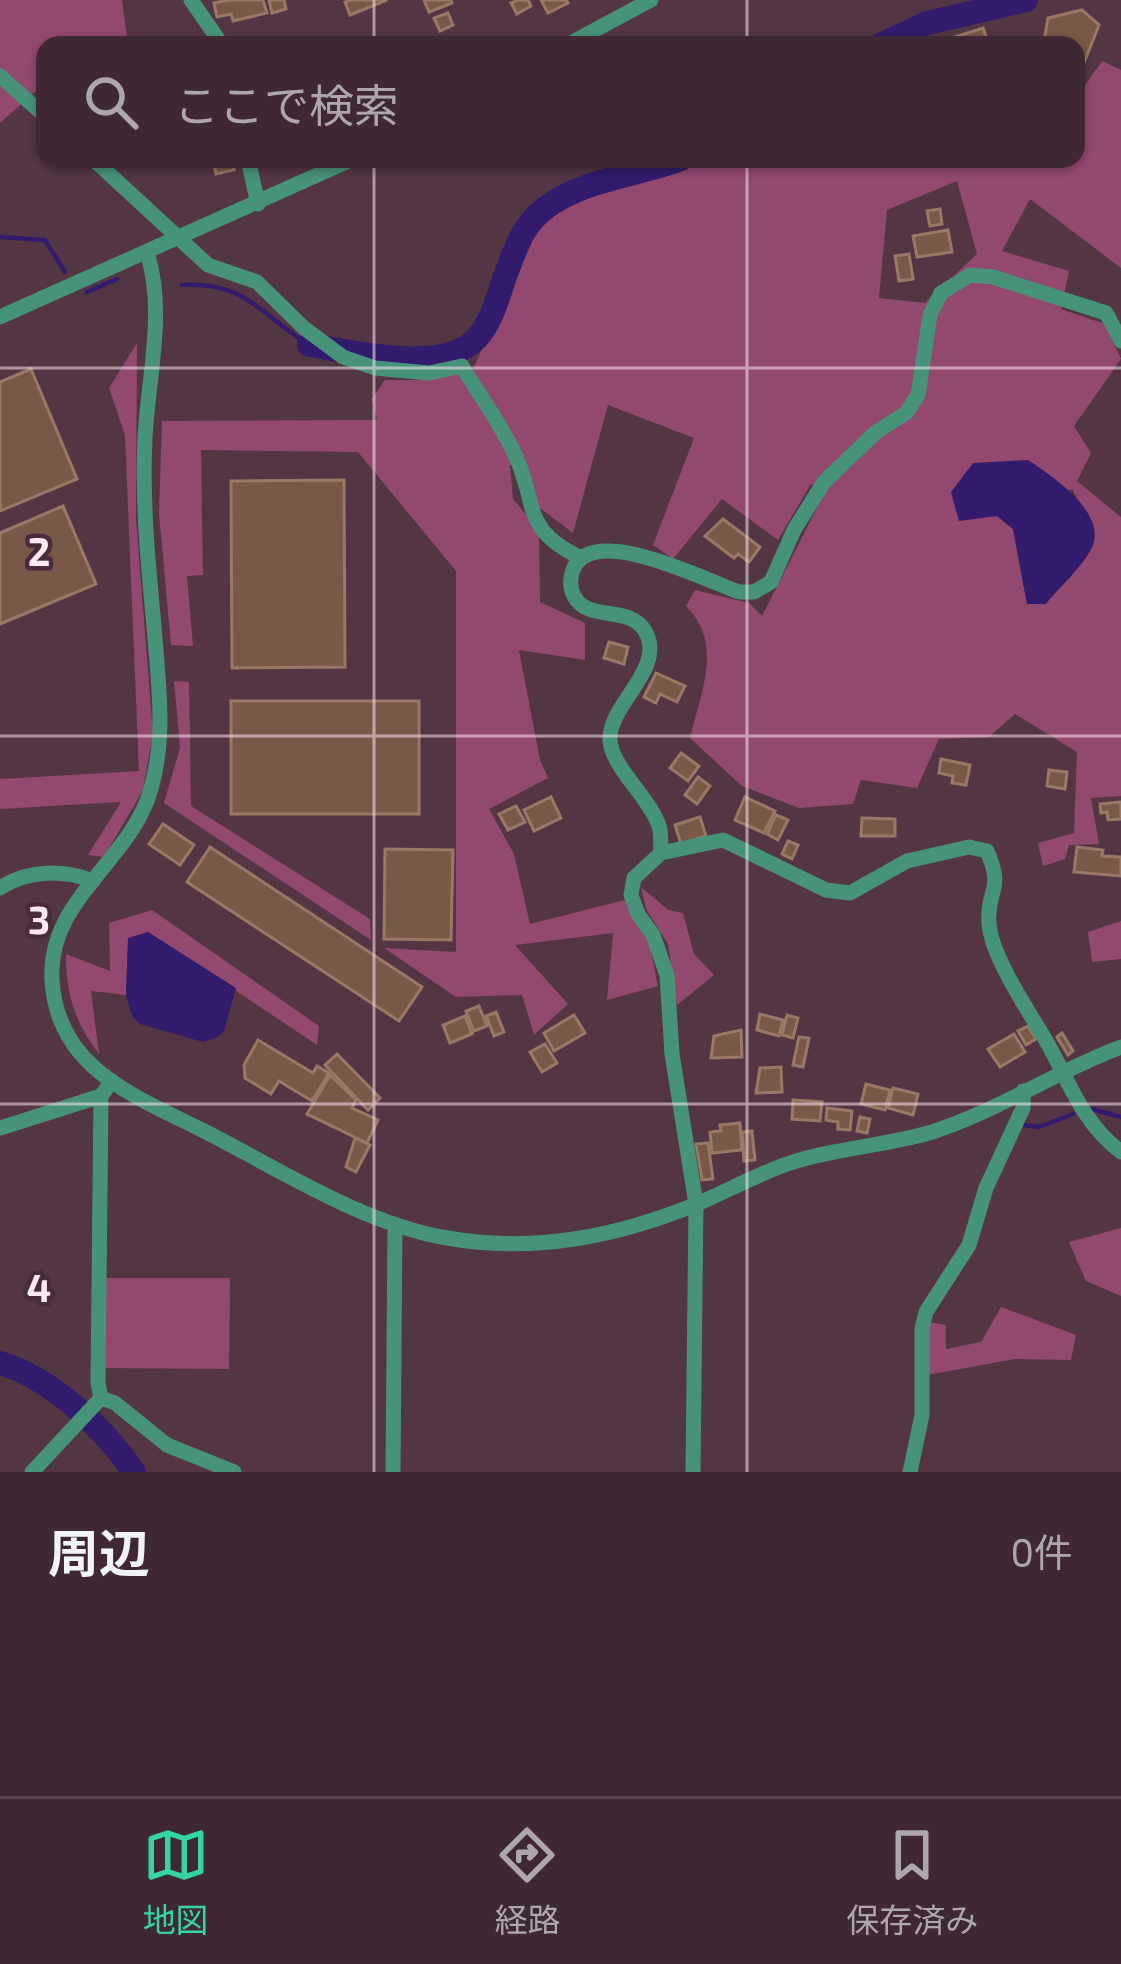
<!DOCTYPE html>
<html lang="ja">
<meta charset="utf-8">
<style>
body{margin:0;font-family:"Exo 2","Noto Sans JP",sans-serif;background:#46303b;color:#f1f3f6}
.list{margin:0;padding:0;list-style:none}
h2{display:flex;justify-content:space-between;align-items:center;height:156px;margin:0;padding:0 48px;font-size:51px}
h2 small{font-size:39px;font-weight:400;color:#ada6ac}
.icon{flex:none;width:66px;height:66px;fill:none;stroke:currentColor;stroke-width:2;stroke-linecap:round;stroke-linejoin:round}
.map{position:relative;flex:none;width:1121px;height:1472px;overflow:hidden}
.search{position:absolute;background:#3f2833;box-shadow:0 3px 9px #0004;left:36px;right:36px;top:36px;height:132px;display:flex;align-items:center;gap:30px;box-sizing:border-box;padding:0 42px;border-radius:24px;color:#ada6ac;font-size:45px}
.sheet{height:324px;background:#3f2833}
nav{display:flex;justify-content:space-around;align-items:center;box-sizing:border-box;height:168px;border-top:3px solid #58444e;background:#3f2833;font-size:33px;color:#ada6ac}
nav a{display:grid;justify-items:center;gap:6px}
nav .on{color:#35d4a7}
.map>svg:first-child{display:block}
</style>
<div class="map">
<svg width="1121" height="1472" viewBox="0 0 1121 1472">
<rect width="100%" height="100%" fill="#543544"/>
<g fill="#934870" fill-rule="evenodd">
<path d="M 0,0 L 122,0 L 128,45 L 45,45 L 45,101 L 36,91 L 0,123 Z"/>
<path d="M 1102,61 L 1121,70 L 1121,268 L 1030,199 L 1002,251 L 1069,271 L 1061,309 L 1105,324 L 1121,359 L 1074,426 L 1091,453 L 1077,481 L 1121,517 L 1121,796 L 1091,798 L 1099,844 L 1069,845 L 1065,859 L 1043,866 L 1038,843 L 1074,833 L 1077,752 L 1015,714 L 989,737 L 939,739 L 917,788 L 861,780 L 853,804 L 799,808 L 742,786 L 690,738 C 701,691 724,644 686,606 L 695,590 L 749,603 L 762,616 L 824,494 L 811,484 L 778,540 L 722,499 L 673,559 L 653,545 L 694,438 L 608,405 L 573,533 L 536,505 L 526,463 L 510,465 L 513,499 L 539,530 L 540,602 L 585,623 L 585,660 L 519,650 L 540,760 L 548,778 L 489,809 L 514,854 L 530,924 L 625,900 L 648,938 L 658,986 L 607,1000 L 613,933 L 515,945 L 568,1004 L 534,1035 L 522,995 L 456,997 L 384,948 L 456,952 L 456,571 L 358,452 L 201,450 L 203,575 L 187,576 L 193,646 L 171,645 L 159,513 L 162,421 L 377,420 L 372,399 L 385,380 L 420,380 L 473,369 L 535,233 L 574,198 L 648,178 L 688,159 L 1076,159 L 1076,98 ZM 957,181 L 977,254 L 925,303 L 879,298 L 887,210 ZM 1072,489 L 1094,530 L 1092,547 L 1027,604 L 1013,529 L 997,516 Z"/>
<path d="M 137,343 L 136,519 L 153,733 L 143,790 L 104,857 L 88,855 L 121,802 L 0,809 L 0,779 L 139,771 L 125,435 L 109,388 Z"/>
<path d="M 174,681 L 189,682 L 191,806 L 370,919 L 371,940 L 164,803 L 180,748 Z"/>
<path d="M 641,887 L 668,910 L 683,913 L 694,954 L 714,975 L 677,1005 L 668,944 L 646,909 Z"/>
<path d="M 152,910 L 319,1026 L 317,1045 L 148,932 L 128,939 L 126,995 L 91,991 L 99,1054 C 75,1023 66,994 66,954 L 110,971 L 109,923 Z"/>
<path d="M 1121,921 L 1121,959 L 1092,962 L 1088,932 Z"/>
<path d="M 1121,1228 L 1121,1296 L 1086,1281 L 1069,1242 Z"/>
<path d="M 106,1278 L 230,1278 L 229,1369 L 105,1368 Z"/>
<path d="M 1001,1307 L 1076,1335 L 1071,1360 L 1015,1359 L 927,1375 L 929,1322 L 946,1325 L 946,1349 L 981,1342 Z"/>
</g>
<g fill="#321b6c">
<path d="M 1028,460 C 1051,475 1105,511 1093,545 C 1085,565 1059,587 1046,604 L 1027,604 L 1013,529 L 997,516 L 959,521 L 951,492 L 973,463 Z"/>
<path d="M 148,932 L 236,988 L 224,1031 L 216,1038 L 203,1042 L 140,1024 L 132,1016 L 126,995 L 128,938 Z"/>
</g>
<g fill="none" stroke-linecap="round" stroke-linejoin="round">
<g stroke="#321b6c" stroke-width="4.5">
<path d="M 0,237 L 45,240 L 65,272"/>
<path d="M 182,285 C 248,282 259,314 309,345"/>
<path d="M 87,292 L 117,279"/>
<path d="M 1092,1109 L 1121,1117"/>
<path d="M 1023,1125 L 1039,1127 L 1073,1114"/>
</g>
<g stroke="#321b6c" stroke-width="24">
<path d="M 880,45 L 927,23 L 1026,0"/>
<path d="M 309,345 C 354,352 443,375 477,338 C 493,320 499,293 507,271 C 516,248 523,225 544,209 C 583,179 636,176 681,159"/>
<path d="M 0,1363 C 52,1379 103,1427 134,1472"/>
</g>
</g>
<g fill="#785847" stroke="#9a7866" stroke-width="3">
<path d="M 229,0 L 263,0 L 267,13 L 233,21 L 231,14 L 217,17 L 214,3 Z"/>
<path d="M 269,0 L 284,0 L 286,9 L 272,13 Z"/>
<path d="M 350,0 L 387,0 L 350,15 L 345,2 Z"/>
<path d="M 424,0 L 451,0 L 452,3 L 429,12 Z"/>
<path d="M 518,0 L 528,0 L 531,6 L 517,14 L 511,3 Z"/>
<path d="M 541,0 L 566,0 L 568,3 L 548,13 Z"/>
<path d="M 1082,10 L 1099,25 L 1076,83 L 1076,45 L 1024,45 L 1025,38 L 1044,41 L 1048,18 Z"/>
<path d="M 448,13 L 453,25 L 440,31 L 434,18 Z"/>
<path d="M 983,28 L 989,45 L 929,45 Z"/>
<path d="M 213,159 L 231,159 L 234,170 L 216,174 Z"/>
<path d="M 940,209 L 942,224 L 930,226 L 927,211 Z"/>
<path d="M 948,230 L 952,252 L 917,257 L 913,236 Z"/>
<path d="M 909,254 L 913,279 L 899,281 L 895,256 Z"/>
<path d="M 31,369 L 77,479 L 0,511 L 0,382 Z"/>
<path d="M 344,480 L 345,667 L 232,668 L 231,481 Z"/>
<path d="M 63,506 L 96,584 L 0,624 L 0,533 Z"/>
<path d="M 723,519 L 760,547 L 749,562 L 738,554 L 734,558 L 705,536 Z"/>
<path d="M 609,642 L 628,647 L 624,664 L 604,658 Z"/>
<path d="M 656,673 L 685,686 L 677,702 L 660,694 L 656,703 L 644,697 Z"/>
<rect x="231" y="701" width="188" height="113"/>
<path d="M 681,753 L 699,766 L 688,781 L 670,768 Z"/>
<path d="M 941,759 L 970,765 L 966,785 L 952,783 L 953,776 L 939,773 Z"/>
<path d="M 1049,770 L 1067,772 L 1065,789 L 1047,786 Z"/>
<path d="M 698,777 L 710,786 L 697,804 L 685,795 Z"/>
<path d="M 551,797 L 561,818 L 534,831 L 524,810 Z"/>
<path d="M 745,797 L 775,811 L 764,833 L 735,820 Z"/>
<path d="M 1121,802 L 1121,819 L 1108,820 L 1107,812 L 1101,813 L 1100,804 Z"/>
<path d="M 516,806 L 525,822 L 508,830 L 499,814 Z"/>
<path d="M 776,815 L 788,820 L 778,840 L 767,834 Z"/>
<path d="M 700,817 L 706,836 L 681,844 L 675,825 Z"/>
<path d="M 862,818 L 895,819 L 895,836 L 861,836 Z"/>
<path d="M 163,824 L 194,845 L 180,865 L 149,844 Z"/>
<path d="M 788,841 L 798,845 L 792,859 L 782,854 Z"/>
<path d="M 210,847 L 422,987 L 399,1021 L 187,882 Z"/>
<path d="M 1077,847 L 1103,850 L 1102,856 L 1121,857 L 1121,876 L 1074,872 Z"/>
<path d="M 385,849 L 453,850 L 451,940 L 384,939 Z"/>
<path d="M 479,1006 L 487,1026 L 474,1031 L 466,1011 Z"/>
<path d="M 496,1012 L 504,1032 L 494,1036 L 486,1016 Z"/>
<path d="M 760,1014 L 783,1020 L 779,1036 L 757,1030 Z"/>
<path d="M 574,1015 L 585,1033 L 554,1051 L 544,1033 Z"/>
<path d="M 787,1015 L 798,1018 L 793,1038 L 782,1035 Z"/>
<path d="M 465,1016 L 472,1034 L 450,1043 L 443,1025 Z"/>
<path d="M 1028,1026 L 1036,1039 L 1026,1045 L 1018,1031 Z"/>
<path d="M 741,1030 L 742,1057 L 711,1058 L 714,1036 Z"/>
<path d="M 1062,1033 L 1073,1051 L 1068,1055 L 1057,1037 Z"/>
<path d="M 1014,1034 L 1025,1052 L 1000,1067 L 988,1049 Z"/>
<path d="M 799,1037 L 809,1038 L 803,1067 L 793,1065 Z"/>
<path d="M 258,1040 L 313,1073 L 317,1066 L 329,1073 L 312,1101 L 279,1081 L 271,1094 L 245,1078 L 244,1065 Z"/>
<path d="M 545,1044 L 557,1063 L 542,1072 L 530,1052 Z"/>
<path d="M 337,1054 L 380,1098 L 368,1110 L 325,1065 Z"/>
<path d="M 781,1067 L 782,1092 L 756,1093 L 760,1068 Z"/>
<path d="M 330,1075 L 356,1100 L 352,1108 L 378,1120 L 367,1143 L 307,1114 Z"/>
<path d="M 866,1084 L 890,1090 L 885,1110 L 861,1104 Z"/>
<path d="M 893,1088 L 918,1094 L 913,1115 L 888,1108 Z"/>
<path d="M 793,1100 L 822,1102 L 820,1121 L 792,1119 Z"/>
<path d="M 827,1108 L 852,1111 L 850,1130 L 838,1129 L 838,1122 L 826,1120 Z"/>
<path d="M 860,1117 L 870,1119 L 867,1133 L 857,1131 Z"/>
<path d="M 740,1123 L 742,1150 L 712,1153 L 710,1132 L 721,1131 L 720,1125 Z"/>
<path d="M 752,1131 L 755,1160 L 744,1161 L 742,1132 Z"/>
<path d="M 355,1138 L 370,1145 L 356,1172 L 346,1167 Z"/>
<path d="M 708,1143 L 713,1179 L 702,1180 L 696,1144 Z"/>
</g>
<g fill="none" stroke-linecap="round" stroke-linejoin="round">
<g stroke="#47937a" stroke-width="15">
<path d="M 191,0 L 222,45"/>
<path d="M 567,45 L 651,0"/>
<path d="M 0,76 L 45,116"/>
<path d="M 93,159 L 208,265 L 257,282 L 304,328 L 343,357 L 375,368 L 429,373 L 462,366 C 479,395 502,425 516,457 C 538,505 521,528 579,557"/>
<path d="M 248,159 L 258,204"/>
<path d="M 147,253 C 166,310 148,378 145,438 C 142,501 148,563 154,626 C 158,682 167,737 150,792 C 129,862 47,900 52,980 C 57,1069 135,1096 204,1131 C 281,1170 361,1223 447,1238 C 534,1253 616,1237 697,1204 C 727,1191 756,1175 787,1164 C 834,1148 885,1146 932,1132 C 997,1111 1057,1071 1121,1047"/>
<path d="M 0,317 L 353,159"/>
<path d="M 661,853 C 660,845 662,834 659,826 C 651,799 610,766 610,739 C 609,704 667,668 645,631 C 629,604 588,623 574,596 C 570,588 570,578 573,570 C 591,522 703,579 739,592 L 754,592 L 771,582 L 794,530 L 824,482 L 876,432 L 906,413 L 918,395 L 930,315 L 941,293 L 970,275 L 993,277 L 1106,313 L 1121,341"/>
<path d="M 0,888 C 27,870 63,869 93,881"/>
<path d="M 0,1128 L 101,1096"/>
<path d="M 101,1398 L 98,1383 L 101,1096 L 112,1081"/>
<path d="M 101,1398 L 115,1403 L 167,1445 L 234,1472"/>
<path d="M 32,1472 L 101,1398"/>
<path d="M 393,1472 L 395,1225"/>
<path d="M 693,1472 L 696,1204 L 672,1054 L 667,975 L 653,935 L 638,914 L 631,895 L 634,878 L 661,853 L 723,840 L 826,890 L 850,893 L 907,861 L 969,847 L 987,851 C 1005,892 986,889 989,923 C 991,956 1028,1010 1045,1039 C 1069,1080 1081,1122 1121,1152"/>
<path d="M 910,1472 L 922,1415 L 922,1328 L 926,1312 L 969,1245 L 986,1188 L 1023,1108 L 1023,1091"/>
</g>
</g>
<path fill="none" stroke="#fce8f1" stroke-width="3" stroke-opacity="0.55" d="M 374,0 L 374,45M 747,0 L 747,45M 374,159 L 374,1472M 747,159 L 747,1472M 0,368 L 1121,368M 0,736 L 1121,736M 0,1104 L 1121,1104"/>
<g font-size="39" text-anchor="middle" font-weight="bold" fill="#fce8f1" stroke="#492b3a" stroke-width="9" stroke-linejoin="round" paint-order="stroke">
<text x="39" y="566">2</text>
<text x="39" y="934">3</text>
<text x="39" y="1302">4</text>
</g>
</svg>
<div class="search"><svg class="icon" aria-label="search" viewBox="0 0 24 24"><circle cx="10" cy="10" r="6"/><path d="M15 15l6 6"/></svg>ここで検索</div>
</div>
<section class="sheet">
<h2>周辺<small>0件</small></h2>
<ul class="list">
</ul>
</section>
<nav>
<a class="on"><svg class="icon" aria-label="map" viewBox="0 0 24 24"><path d="M3 6l6-2 6 2 6-2v14l-6 2-6-2-6 2zM9 4v14M15 6v14"/></svg>地図</a>
<a><svg class="icon" aria-label="directions" viewBox="0 0 24 24"><path d="M12 3l9 9-9 9-9-9zM9 14v-3h6M13 9l2 2-2 2"/></svg>経路</a>
<a><svg class="icon" aria-label="saved" viewBox="0 0 24 24"><path d="M7 4h10v16l-5-4-5 4z"/></svg>保存済み</a>
</nav>
